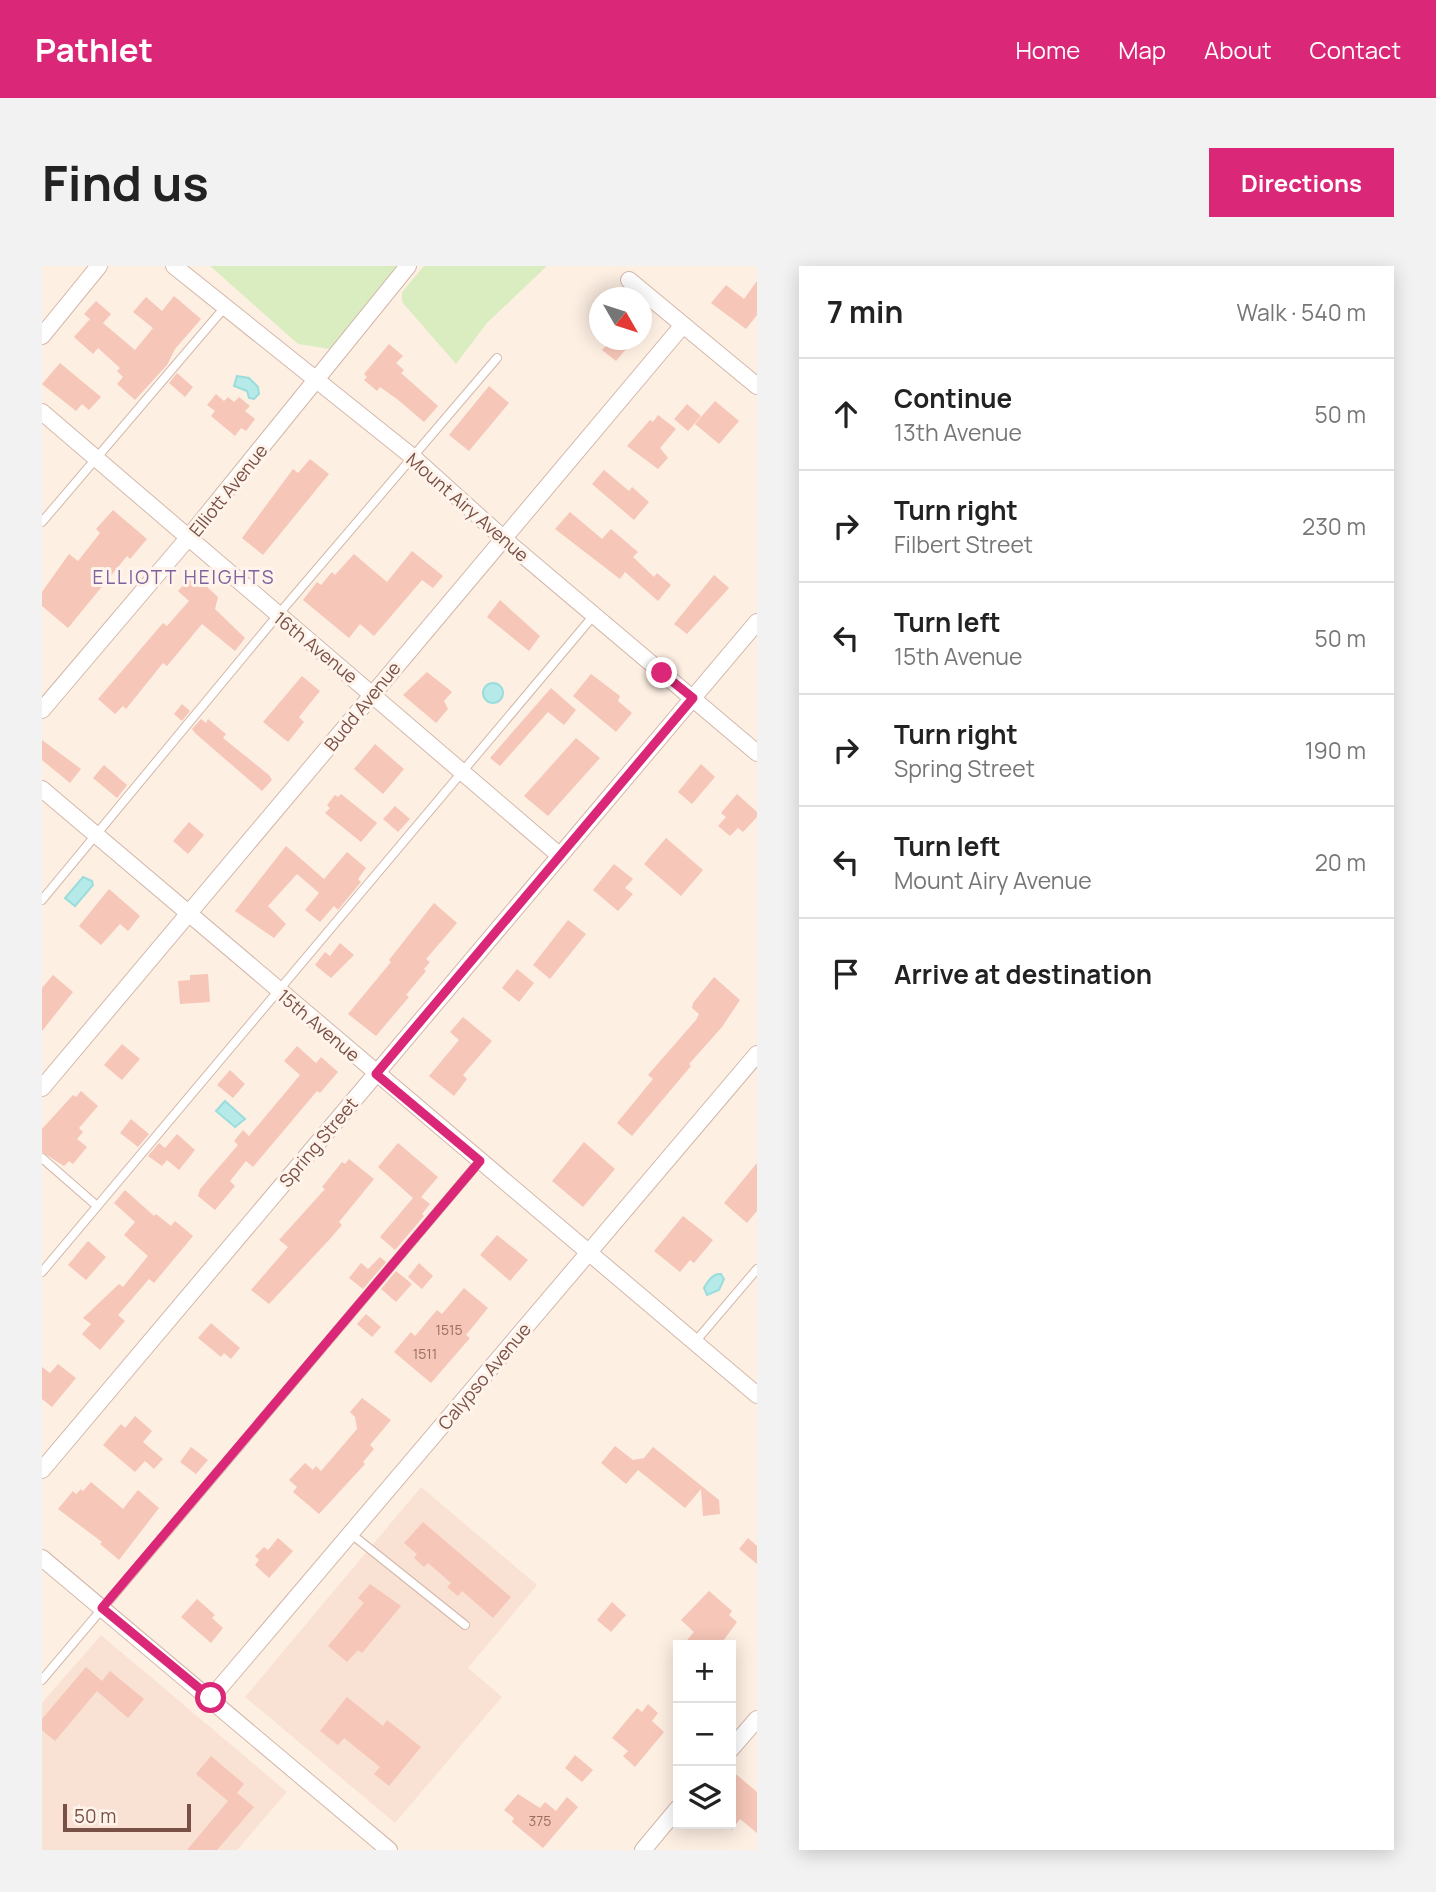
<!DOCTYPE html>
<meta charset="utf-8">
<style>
body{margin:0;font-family:Manrope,sans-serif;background:#f2f2f2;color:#222}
.controls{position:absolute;right:21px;bottom:21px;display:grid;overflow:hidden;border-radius:0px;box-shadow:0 4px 18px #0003}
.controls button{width:63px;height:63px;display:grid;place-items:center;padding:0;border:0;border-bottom:2px solid #e0e0e0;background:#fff;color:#222;font:35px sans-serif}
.compass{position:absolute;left:547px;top:21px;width:63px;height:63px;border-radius:50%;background:#fff;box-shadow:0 4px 18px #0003;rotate:129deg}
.scale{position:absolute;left:21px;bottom:18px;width:128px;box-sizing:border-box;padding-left:7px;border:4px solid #795046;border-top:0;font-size:19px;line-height:24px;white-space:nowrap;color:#795046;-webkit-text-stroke:5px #fff4eb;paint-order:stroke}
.stop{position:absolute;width:21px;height:21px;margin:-16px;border:5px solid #db2777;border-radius:50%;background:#fff}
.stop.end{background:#db2777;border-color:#fff;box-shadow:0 2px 7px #0008}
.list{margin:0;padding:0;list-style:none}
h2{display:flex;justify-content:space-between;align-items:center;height:91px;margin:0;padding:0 28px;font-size:30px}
h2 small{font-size:23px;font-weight:400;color:#767676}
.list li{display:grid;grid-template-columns:46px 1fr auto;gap:21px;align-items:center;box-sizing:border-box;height:112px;padding:0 28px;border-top:2px solid #e0e0e0}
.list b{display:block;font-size:26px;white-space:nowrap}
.list p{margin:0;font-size:23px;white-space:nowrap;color:#767676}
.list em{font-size:23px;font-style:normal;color:#767676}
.icon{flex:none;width:38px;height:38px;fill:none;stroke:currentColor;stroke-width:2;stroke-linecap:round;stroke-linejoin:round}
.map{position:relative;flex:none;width:715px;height:1584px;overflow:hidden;border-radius:0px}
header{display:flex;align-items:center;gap:42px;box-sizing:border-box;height:98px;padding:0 35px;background:#db2777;color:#fff}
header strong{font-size:33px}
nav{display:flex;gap:38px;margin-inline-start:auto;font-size:24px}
.intro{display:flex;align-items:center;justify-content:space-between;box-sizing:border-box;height:168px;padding:0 42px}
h1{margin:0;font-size:49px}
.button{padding:18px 32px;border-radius:0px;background:#db2777;color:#fff;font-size:24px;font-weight:700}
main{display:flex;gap:42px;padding:0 42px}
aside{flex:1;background:#fff;border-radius:0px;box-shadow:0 4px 18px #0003}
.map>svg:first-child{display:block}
</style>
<header>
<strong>Pathlet</strong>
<nav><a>Home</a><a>Map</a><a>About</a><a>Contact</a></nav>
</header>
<div class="intro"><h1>Find us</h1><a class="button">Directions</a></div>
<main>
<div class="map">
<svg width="715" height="1584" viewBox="0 0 715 1584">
<rect width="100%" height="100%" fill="#feefe3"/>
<g fill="#f9e2d3">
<path d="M 379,1221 L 495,1319 L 426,1402 L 460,1431 L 353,1557 L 203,1431 Z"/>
<path d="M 59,1369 L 245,1526 L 195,1584 L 0,1584 L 0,1437 Z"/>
</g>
<g fill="#daedc0">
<path d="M 168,0 L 360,0 L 288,83 L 256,78 Z"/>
<path d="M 382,0 L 505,0 L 445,57 L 414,98 L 360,36 L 360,26 Z"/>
</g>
<g fill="#b5eae9" stroke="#9adddc" stroke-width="2">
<path d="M 195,110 L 207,112 L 216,121 L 217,128 L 212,133 L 207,132 L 205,125 L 192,120 Z"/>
<circle cx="451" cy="427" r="10"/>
<path d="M 41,611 L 50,615 L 51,619 L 33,640 L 23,632 Z"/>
<path d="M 183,835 L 203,853 L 193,861 L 174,845 Z"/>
<path d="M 679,1008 L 682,1013 L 677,1024 L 665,1029 L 662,1022 C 666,1015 671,1007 679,1008 Z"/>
</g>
<g fill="#f6c6b8">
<path d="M 715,15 L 715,49 L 704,63 L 669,37 L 684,19 L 702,33 Z"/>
<path d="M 132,30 L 159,53 L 133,83 L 125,99 L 93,134 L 75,118 L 81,111 L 75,105 L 78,102 L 56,82 L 51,88 L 32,71 L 48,53 L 42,48 L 54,35 L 69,48 L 61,57 L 93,84 L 111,62 L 91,46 L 104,31 L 120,45 Z"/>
<path d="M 569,74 L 592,74 L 574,95 L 560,84 Z"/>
<path d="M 347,78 L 361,90 L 354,97 L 362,104 L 359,107 L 396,140 L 382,156 L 355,133 L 338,121 L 335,125 L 322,114 L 325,111 L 322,108 Z"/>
<path d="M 18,97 L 59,131 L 47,144 L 40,138 L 34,145 L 0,118 Z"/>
<path d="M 135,107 L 151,121 L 143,131 L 127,117 Z"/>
<path d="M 447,120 L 467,137 L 427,185 L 407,169 Z"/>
<path d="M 174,128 L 182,135 L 186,131 L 192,136 L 197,131 L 208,140 L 203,145 L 213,153 L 204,165 L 199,162 L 193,170 L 169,150 L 173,145 L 165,139 Z"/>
<path d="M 673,135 L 697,155 L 677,178 L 653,158 Z"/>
<path d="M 645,138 L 659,150 L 646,165 L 632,153 Z"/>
<path d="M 616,149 L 634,163 L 618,182 L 626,192 L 616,203 L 585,180 L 608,154 L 611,156 Z"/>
<path d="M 268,193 L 287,208 L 221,289 L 200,272 L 251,203 L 256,207 Z"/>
<path d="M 562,204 L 587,225 L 590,221 L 607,236 L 592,254 L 550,218 Z"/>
<path d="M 71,244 L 105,273 L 88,293 L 85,290 L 26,362 L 0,340 L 0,326 L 27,288 L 36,295 L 58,267 L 54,263 Z"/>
<path d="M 528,246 L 560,273 L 569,263 L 596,286 L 591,291 L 612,311 L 615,307 L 629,319 L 616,335 L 583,306 L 578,313 L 513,263 Z"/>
<path d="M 370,285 L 401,310 L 391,322 L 380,314 L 332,370 L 318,358 L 307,372 L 261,334 L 275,316 L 279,319 L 290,306 L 293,309 L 312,288 L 345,316 Z"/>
<path d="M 151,308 L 176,331 L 173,343 L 203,372 L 193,385 L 160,358 L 125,400 L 121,397 L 84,443 L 81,440 L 73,448 L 56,433 L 121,357 L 125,360 L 147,335 L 136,325 Z"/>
<path d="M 672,309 L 687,322 L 645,368 L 632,358 Z"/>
<path d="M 458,334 L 498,370 L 487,385 L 445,351 Z"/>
<path d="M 385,406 L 410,426 L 402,435 L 406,443 L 394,457 L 361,429 Z"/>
<path d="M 549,408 L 578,430 L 576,435 L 590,447 L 574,466 L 531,430 Z"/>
<path d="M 260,410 L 278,425 L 257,451 L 262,456 L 246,476 L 221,456 Z"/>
<path d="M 509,422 L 534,444 L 522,459 L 506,446 L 458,500 L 448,492 Z"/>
<path d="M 140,438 L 148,445 L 140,455 L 132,448 Z"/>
<path d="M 159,453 L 164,457 L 166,453 L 184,468 L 181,472 L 227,509 L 230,514 L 220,525 L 154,468 L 150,463 Z"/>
<path d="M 534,472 L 558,492 L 506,550 L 482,530 Z"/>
<path d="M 0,474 L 39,503 L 28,517 L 0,494 Z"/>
<path d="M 333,478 L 362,503 L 341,528 L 312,503 Z"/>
<path d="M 659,498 L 673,511 L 650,538 L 636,526 Z"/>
<path d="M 62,499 L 85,519 L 75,532 L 51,512 Z"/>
<path d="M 299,528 L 335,557 L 319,576 L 283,547 L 288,542 L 285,539 L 293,529 L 296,531 Z"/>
<path d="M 695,528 L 715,546 L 715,551 L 701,566 L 696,562 L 688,570 L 676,560 L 684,551 L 679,547 Z"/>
<path d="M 353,540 L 368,553 L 356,566 L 341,553 Z"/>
<path d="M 147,556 L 162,569 L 146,588 L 131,575 Z"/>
<path d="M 624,572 L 661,604 L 639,630 L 602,598 Z"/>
<path d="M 244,580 L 282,613 L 305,586 L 324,602 L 316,613 L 319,616 L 296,644 L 292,640 L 278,656 L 263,644 L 277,627 L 255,608 L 226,640 L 244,658 L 232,672 L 193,645 Z"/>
<path d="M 572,598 L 591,613 L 583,622 L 591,628 L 576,645 L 551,624 Z"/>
<path d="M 67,623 L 98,650 L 86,665 L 78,658 L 59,679 L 37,660 Z"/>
<path d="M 392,637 L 415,657 L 384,693 L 388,696 L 382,703 L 384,705 L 364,729 L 367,731 L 334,770 L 306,748 L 349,696 L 347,694 Z"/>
<path d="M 526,654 L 544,668 L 508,713 L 491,699 Z"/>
<path d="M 298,677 L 312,689 L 289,712 L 273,699 L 283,686 L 288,690 Z"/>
<path d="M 475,703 L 492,717 L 477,736 L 460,722 Z"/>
<path d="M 166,708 L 168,736 L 138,738 L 136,715 L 148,714 L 148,709 Z"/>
<path d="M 11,709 L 31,726 L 0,765 L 0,722 Z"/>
<path d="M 672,711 L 698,734 L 680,761 L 647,798 L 649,800 L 590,870 L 575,857 L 611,813 L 606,809 L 654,754 L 657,748 L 650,742 L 651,737 Z"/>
<path d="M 421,751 L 450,775 L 421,809 L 425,813 L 412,830 L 387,810 L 417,774 L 408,766 Z"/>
<path d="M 80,778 L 98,793 L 80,814 L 62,799 Z"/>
<path d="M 255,780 L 274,797 L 279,791 L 296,806 L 278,827 L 275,825 L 211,901 L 204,895 L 188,915 L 193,920 L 173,944 L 156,930 L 158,923 L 196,879 L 192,875 L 201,864 L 207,870 L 258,809 L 242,795 Z"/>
<path d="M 188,804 L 203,818 L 191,832 L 175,819 Z"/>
<path d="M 39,825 L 56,840 L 37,862 L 41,866 L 35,873 L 45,881 L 31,898 L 27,895 L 22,900 L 0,886 L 0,863 L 31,829 L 34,831 Z"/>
<path d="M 89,853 L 107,868 L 96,881 L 78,867 Z"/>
<path d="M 135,868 L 153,884 L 137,904 L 125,894 L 120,900 L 106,890 L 117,877 L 123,882 Z"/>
<path d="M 542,876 L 573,903 L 541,941 L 510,915 Z"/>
<path d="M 356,877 L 396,911 L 379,931 L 388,938 L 380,948 L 382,950 L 353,984 L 338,971 L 371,932 L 336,901 Z"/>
<path d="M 307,893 L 332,913 L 297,956 L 300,959 L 287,974 L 227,1038 L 209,1024 L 246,981 L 237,974 L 283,923 L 280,921 L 300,896 L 303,898 Z"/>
<path d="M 715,897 L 715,945 L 705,957 L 682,937 Z"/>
<path d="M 83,924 L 112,950 L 114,948 L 129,960 L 133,955 L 151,970 L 112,1017 L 107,1013 L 76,1049 L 83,1055 L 58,1084 L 40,1068 L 49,1058 L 41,1052 L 77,1018 L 81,1021 L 106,990 L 82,969 L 93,956 L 72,937 Z"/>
<path d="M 641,950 L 671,974 L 652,997 L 648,994 L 638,1006 L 612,985 Z"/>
<path d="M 455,969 L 486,994 L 468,1015 L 438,989 Z"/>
<path d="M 46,975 L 64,991 L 44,1014 L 26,999 Z"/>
<path d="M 338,991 L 344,996 L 321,1023 L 307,1012 L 319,997 L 326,1003 Z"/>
<path d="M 377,997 L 391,1010 L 380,1023 L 366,1011 Z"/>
<path d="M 354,1005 L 370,1018 L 354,1036 L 339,1023 Z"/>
<path d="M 422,1022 L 446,1042 L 424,1069 L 428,1072 L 389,1117 L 352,1086 L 369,1066 L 373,1070 L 395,1044 L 400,1048 Z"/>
<path d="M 324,1048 L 339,1061 L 330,1071 L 315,1058 Z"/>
<path d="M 169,1057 L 198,1082 L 189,1093 L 182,1087 L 179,1091 L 156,1072 Z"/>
<path d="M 16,1098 L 34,1112 L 10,1141 L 0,1133 L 0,1101 L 8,1107 Z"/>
<path d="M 320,1132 L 349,1154 L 328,1179 L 332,1183 L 321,1196 L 323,1198 L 277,1248 L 251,1226 L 255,1221 L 247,1214 L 263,1197 L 271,1204 L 274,1200 L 279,1205 L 315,1163 L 313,1151 L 308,1146 Z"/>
<path d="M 93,1150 L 110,1165 L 101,1176 L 121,1193 L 112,1203 L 103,1195 L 93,1206 L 61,1179 L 79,1158 L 83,1162 Z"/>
<path d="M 573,1180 L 591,1194 L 602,1192 L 611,1181 L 677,1234 L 678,1248 L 661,1250 L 659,1223 L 643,1242 L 596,1204 L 584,1218 L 559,1197 Z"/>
<path d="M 149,1181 L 166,1194 L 154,1208 L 138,1196 Z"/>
<path d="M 49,1216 L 81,1243 L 96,1224 L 117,1242 L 77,1294 L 58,1278 L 60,1276 L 16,1243 L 31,1225 L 34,1228 L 39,1223 L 41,1225 Z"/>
<path d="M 381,1256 L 469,1331 L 451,1352 L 420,1325 L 416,1330 L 405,1321 L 409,1317 L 386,1297 L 382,1301 L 372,1292 L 375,1288 L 362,1277 Z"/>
<path d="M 236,1272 L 251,1285 L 227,1312 L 213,1299 L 217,1294 L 213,1290 L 222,1281 L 226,1284 Z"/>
<path d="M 706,1272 L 715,1280 L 715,1298 L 697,1283 Z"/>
<path d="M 328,1318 L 359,1340 L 320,1387 L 316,1384 L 305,1396 L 286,1380 L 322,1337 L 316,1332 Z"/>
<path d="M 667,1325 L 690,1345 L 687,1349 L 695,1356 L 678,1379 L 641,1379 L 652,1366 L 639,1354 Z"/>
<path d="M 155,1333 L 173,1349 L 170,1352 L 181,1362 L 169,1377 L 139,1351 Z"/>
<path d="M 570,1336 L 584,1349 L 569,1366 L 555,1354 Z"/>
<path d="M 44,1401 L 60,1415 L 68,1405 L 102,1433 L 86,1452 L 55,1425 L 13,1475 L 0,1464 L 0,1453 Z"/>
<path d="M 305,1431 L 341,1460 L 345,1454 L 379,1481 L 347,1520 L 332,1508 L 338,1501 L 302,1472 L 296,1479 L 278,1465 Z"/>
<path d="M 606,1438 L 616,1447 L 610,1455 L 622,1466 L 593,1501 L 581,1490 L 586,1485 L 570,1472 L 595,1442 L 600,1446 Z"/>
<path d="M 533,1489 L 551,1504 L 540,1516 L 523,1502 Z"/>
<path d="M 169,1490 L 202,1518 L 195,1527 L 212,1541 L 175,1584 L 145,1584 L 186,1535 L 154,1508 Z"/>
<path d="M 689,1504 L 715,1526 L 715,1567 L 698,1553 L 689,1565 Z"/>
<path d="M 476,1528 L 498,1542 L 503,1536 L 514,1545 L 525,1531 L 536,1541 L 501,1582 L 470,1556 L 472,1552 L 462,1544 Z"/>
</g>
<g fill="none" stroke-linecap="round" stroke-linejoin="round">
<defs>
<g id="lane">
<path d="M 0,256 L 183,41"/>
<path d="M 0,634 L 235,350 L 455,92"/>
<path d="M 0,892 L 55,940"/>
<path d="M 0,1006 L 552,349"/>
<path d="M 653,1076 L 715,1003"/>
<path d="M 308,1267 L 423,1359"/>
<path d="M 0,1414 L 438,895"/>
</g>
<g id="street">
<path d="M 132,0 L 372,192 L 462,273 L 715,487"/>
<path d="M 587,14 L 715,120"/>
<path d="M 0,70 L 57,0"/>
<path d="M 0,146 L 517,589"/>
<path d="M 0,444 L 146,272 L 366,0"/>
<path d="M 0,523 L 715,1129"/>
<path d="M 0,822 L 641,59"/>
<path d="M 0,1204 L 715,356"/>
<path d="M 0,1292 L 347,1584"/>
<path d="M 169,1432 L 715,788"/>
<path d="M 689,1483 L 715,1453"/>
<path d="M 601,1584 L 636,1542"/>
</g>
</defs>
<use href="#lane" stroke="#d3b7aa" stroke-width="10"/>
<use href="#street" stroke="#d3b7aa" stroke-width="18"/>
<use href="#lane" stroke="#fff" stroke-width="8"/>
<use href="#street" stroke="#fff" stroke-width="16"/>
</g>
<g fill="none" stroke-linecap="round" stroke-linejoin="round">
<path stroke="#db2777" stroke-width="9" d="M 169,1432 L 60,1342 L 438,895 L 334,808 L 651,432 L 620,407"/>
</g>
<g text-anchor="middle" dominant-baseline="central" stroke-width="6" stroke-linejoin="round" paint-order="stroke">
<g font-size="14" fill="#986e62">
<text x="407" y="1063">1515</text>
<text x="383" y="1087">1511</text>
<text x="498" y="1554">375</text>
</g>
<g font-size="18" fill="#795046" stroke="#fff4eb">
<text transform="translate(186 224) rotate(-51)">Elliott Avenue</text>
<text transform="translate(426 241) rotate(41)">Mount Airy Avenue</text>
<text transform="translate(274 381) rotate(39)">16th Avenue</text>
<text transform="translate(320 440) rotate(-51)">Budd Avenue</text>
<text transform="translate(277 759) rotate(40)">15th Avenue</text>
<text transform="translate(276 876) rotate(-50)">Spring Street</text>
<text transform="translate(442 1110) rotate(-50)">Calypso Avenue</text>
</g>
<g font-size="19" letter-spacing="2" fill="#7f619d" stroke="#fff4eb">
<text x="142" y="311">ELLIOTT HEIGHTS</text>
</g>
</g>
</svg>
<div class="controls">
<button>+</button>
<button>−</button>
<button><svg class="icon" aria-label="layers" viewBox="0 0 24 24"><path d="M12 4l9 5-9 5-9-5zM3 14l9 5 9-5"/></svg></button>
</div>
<svg class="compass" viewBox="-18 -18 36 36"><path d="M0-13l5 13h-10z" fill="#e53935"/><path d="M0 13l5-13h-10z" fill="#767676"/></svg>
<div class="scale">50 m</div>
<div class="stop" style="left:169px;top:1432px"></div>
<div class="stop end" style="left:620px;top:407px"></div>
</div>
<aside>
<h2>7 min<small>Walk · 540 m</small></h2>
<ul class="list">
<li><svg class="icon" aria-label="ahead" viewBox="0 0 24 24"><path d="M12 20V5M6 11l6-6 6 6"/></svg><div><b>Continue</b><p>13th Avenue</p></div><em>50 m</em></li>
<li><svg class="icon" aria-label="right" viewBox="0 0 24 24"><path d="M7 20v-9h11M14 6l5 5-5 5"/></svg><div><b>Turn right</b><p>Filbert Street</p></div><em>230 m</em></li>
<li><svg class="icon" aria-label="left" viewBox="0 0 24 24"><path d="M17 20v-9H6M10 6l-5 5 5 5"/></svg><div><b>Turn left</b><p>15th Avenue</p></div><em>50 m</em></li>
<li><svg class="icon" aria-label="right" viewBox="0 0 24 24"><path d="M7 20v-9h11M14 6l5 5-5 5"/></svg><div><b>Turn right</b><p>Spring Street</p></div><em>190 m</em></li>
<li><svg class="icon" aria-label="left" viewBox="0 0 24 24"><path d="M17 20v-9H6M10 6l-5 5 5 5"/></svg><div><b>Turn left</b><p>Mount Airy Avenue</p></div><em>20 m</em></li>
<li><svg class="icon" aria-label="arrive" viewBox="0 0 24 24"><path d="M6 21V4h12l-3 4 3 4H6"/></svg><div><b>Arrive at destination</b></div></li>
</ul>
</aside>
</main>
